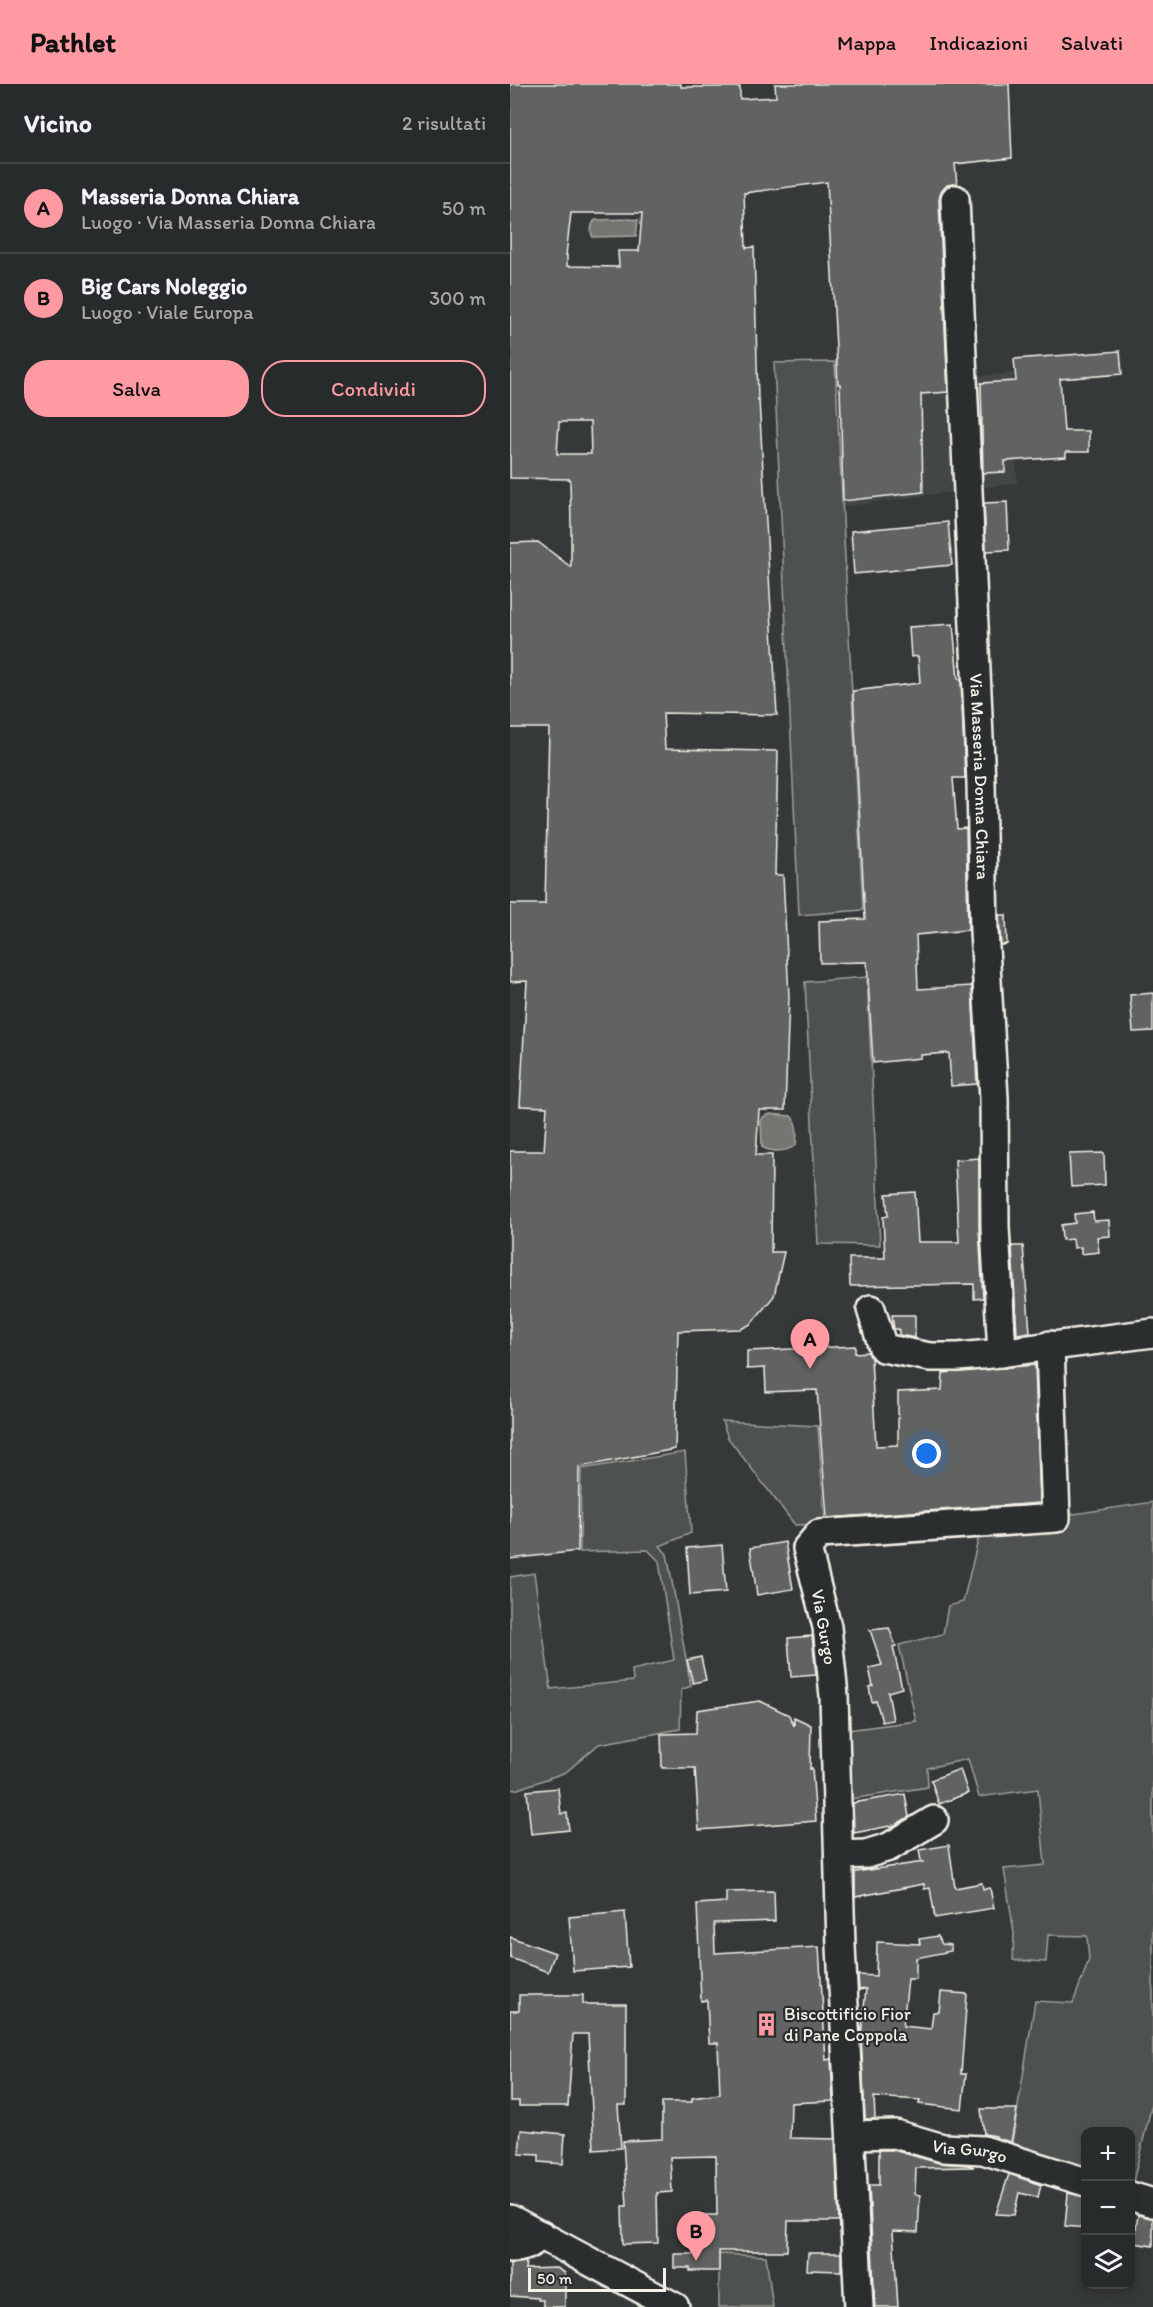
<!DOCTYPE html>
<html lang="it">
<meta charset="utf-8">
<style>
body{margin:0;font-family:Itim,sans-serif;background:#303333;color:#f1f3f6}
.controls{position:absolute;right:18px;bottom:18px;display:grid;overflow:hidden;border-radius:12px;box-shadow:0 3px 9px #0003}
.controls button{width:54px;height:54px;display:grid;place-items:center;padding:0;border:0;border-bottom:2px solid #444747;background:#282b2b;color:#f1f3f6;font:30px sans-serif}
.scale{position:absolute;left:18px;bottom:15px;width:138px;box-sizing:border-box;padding-left:6px;border:3px solid #f4f1e8;border-top:0;font-size:16px;line-height:21px;white-space:nowrap;color:#f4f1e8;-webkit-text-stroke:4px #2a2d2e;paint-order:stroke}
.you{position:absolute;left:417px;top:1370px;width:21px;height:21px;margin:-15px;border:4px solid #fff;border-radius:50%;background:#1a73e8;box-shadow:0 0 0 9px #1a73e833}
.badge{display:grid;place-items:center;width:39px;height:39px;border-radius:50%;background:#ff9aa2;color:#111;font-size:20px;font-weight:700}
.pin{position:absolute;translate:-50% -50px;filter:drop-shadow(0 2px 3px #0008)}
.pin::after{content:'';position:absolute;top:32px;width:21px;height:18px;background:inherit;clip-path:polygon(0 0,100% 0,50% 100%)}
.list{margin:0;padding:0;list-style:none}
h2{display:flex;justify-content:space-between;align-items:center;height:78px;margin:0;padding:0 24px;font-size:26px}
h2 small{font-size:20px;font-weight:400;color:#a5a7a9}
.list li{display:grid;grid-template-columns:39px 1fr auto;gap:18px;align-items:center;box-sizing:border-box;height:90px;padding:0 24px;border-top:2px solid #444747}
.list b{display:block;font-size:22px;white-space:nowrap}
.list p{margin:0;font-size:20px;white-space:nowrap;color:#a5a7a9}
.list em{font-size:20px;font-style:normal;color:#a5a7a9}
.actions{display:flex;gap:12px;padding:18px 24px}
.actions a{flex:1;padding:14px 0;border:2px solid #ff9aa2;border-radius:24px;text-align:center;font-size:21px;color:#ff9aa2}
.actions .main{background:#ff9aa2;color:#111}
.icon{flex:none;width:33px;height:33px;fill:none;stroke:currentColor;stroke-width:2;stroke-linecap:round;stroke-linejoin:round}
.map{position:relative;flex:none;width:643px;height:2223px;overflow:hidden}
header{display:flex;align-items:center;gap:36px;box-sizing:border-box;height:84px;padding:0 30px;background:#ff9aa2;color:#111}
header strong{font-size:28px}
nav{display:flex;gap:33px;margin-inline-start:auto;font-size:21px}
main{display:flex}
aside{flex:1;background:#282b2b}
.map>svg:first-child{display:block}
</style>
<header>
<strong>Pathlet</strong>
<nav><a>Mappa</a><a>Indicazioni</a><a>Salvati</a></nav>
</header>
<main>
<aside>
<h2>Vicino<small>2 risultati</small></h2>
<ul class="list">
<li><span class="badge">A</span><div><b>Masseria Donna Chiara</b><p>Luogo · Via Masseria Donna Chiara</p></div><em>50 m</em></li>
<li><span class="badge">B</span><div><b>Big Cars Noleggio</b><p>Luogo · Viale Europa</p></div><em>300 m</em></li>
</ul>
<div class="actions"><a class="main">Salva</a><a>Condividi</a></div>
</aside>
<div class="map">
<svg width="643" height="2223" viewBox="0 0 643 2223">
<rect width="100%" height="100%" fill="#363939"/>
<filter id="ink" filterUnits="userSpaceOnUse"><feTurbulence type="fractalNoise" baseFrequency=".0167" numOctaves="2"/><feDisplacementMap in="SourceGraphic" scale="12" xChannelSelector="R" yChannelSelector="G"/><feConvolveMatrix kernelMatrix="1 2 1 2 8 2 1 2 1" color-interpolation-filters="sRGB"/></filter>
<g filter="url(#ink)">
<path fill="#434645" d="M 504,289 L 507,399 L 331,423 L 327,305 Z"/>
<g fill="#4e514f" stroke="#a1a19c" stroke-width="1.5">
<path d="M 325,278 L 353,826 L 289,831 L 264,279 Z"/>
<path d="M 357,893 L 370,1161 L 308,1160 L 295,898 Z"/>
<path d="M 212,1337 L 308,1342 L 315,1440 L 285,1441 L 218,1354 Z"/>
<path d="M 175,1368 L 181,1449 L 150,1462 L 157,1470 L 181,1602 L 171,1606 L 170,1645 L 89,1660 L 56,1688 L 8,1705 L 0,1706 L 0,1493 L 24,1489 L 41,1605 L 123,1597 L 122,1586 L 164,1576 L 149,1477 L 138,1466 L 70,1468 L 71,1385 Z"/>
<path d="M 643,1418 L 643,2016 L 621,2106 L 620,2048 L 576,2048 L 575,2094 L 500,2072 L 525,1917 L 563,1919 L 579,1876 L 577,1852 L 538,1851 L 536,1878 L 503,1876 L 504,1849 L 494,1785 L 535,1781 L 528,1705 L 469,1713 L 458,1675 L 417,1684 L 418,1703 L 334,1716 L 330,1647 L 406,1637 L 389,1561 L 433,1550 L 438,1522 L 453,1518 L 471,1444 Z"/>
<path d="M 209,2170 L 256,2172 L 263,2223 L 209,2223 Z"/>
</g>
<g fill="#757572" stroke="#a8a7a1" stroke-width="1.5">
<path d="M 119,135 L 128,136 L 126,152 L 83,153 C 80,149 81,140 85,136 Z"/>
<path d="M 260,1030 L 281,1032 C 288,1039 287,1051 286,1061 C 277,1068 262,1069 252,1063 L 251,1038 L 253,1033 Z"/>
</g>
<g fill="#616362" stroke="#f4f1e8" stroke-width="1.5" fill-rule="evenodd">
<path d="M 0,0 L 171,0 L 171,3 L 230,3 L 230,15 L 266,13 L 265,0 L 499,0 L 502,74 L 445,80 L 447,100 L 437,101 L 431,108 L 429,116 L 438,308 L 411,310 L 413,408 L 333,417 L 330,300 L 328,300 L 317,98 L 234,109 L 236,164 L 244,163 L 248,316 L 249,316 L 267,631 L 153,629 L 155,665 L 268,667 L 265,791 L 273,791 L 279,913 L 275,1026 L 249,1026 L 246,1071 L 262,1071 L 261,1168 L 274,1168 L 264,1212 L 241,1240 L 231,1245 L 168,1247 L 165,1365 L 69,1383 L 68,1467 L 0,1475 L 0,1067 L 34,1067 L 37,1023 L 10,1022 L 17,897 L 0,898 L 0,820 L 35,820 L 39,644 L 0,644 L 0,459 L 28,458 L 61,483 L 61,442 L 60,395 L 0,394 ZM 61,129 L 132,129 L 129,167 L 108,167 L 109,183 L 57,182 L 57,171 L 56,171 ZM 49,338 L 80,338 L 81,370 L 47,370 Z"/>
<path d="M 610,267 L 612,290 L 550,295 L 554,347 L 579,347 L 579,368 L 556,368 L 556,373 L 495,377 L 495,388 L 473,389 L 471,299 L 506,297 L 504,275 Z"/>
<path d="M 497,418 L 499,466 L 476,467 L 474,419 Z"/>
<path d="M 438,438 L 442,481 L 344,490 L 341,447 Z"/>
<path d="M 443,540 L 448,595 L 451,595 L 455,694 L 443,694 L 447,745 L 456,744 L 458,846 L 406,851 L 408,905 L 462,902 L 467,1000 L 441,1002 L 439,969 L 411,971 L 411,974 L 363,979 L 357,878 L 310,879 L 309,837 L 355,835 L 343,607 L 410,599 L 408,572 L 401,573 L 399,543 Z"/>
<path d="M 489,831 L 496,831 L 497,860 L 491,861 Z"/>
<path d="M 643,909 L 643,947 L 623,948 L 620,911 Z"/>
<path d="M 594,1069 L 595,1101 L 561,1103 L 559,1070 Z"/>
<path d="M 469,1074 L 469,1143 L 473,1214 L 464,1215 L 464,1200 L 340,1202 L 339,1174 L 375,1174 L 373,1133 L 378,1132 L 376,1110 L 405,1108 L 408,1158 L 449,1158 L 445,1076 Z"/>
<path d="M 583,1128 L 584,1137 L 599,1136 L 600,1152 L 587,1153 L 589,1168 L 571,1170 L 571,1163 L 564,1164 L 563,1155 L 552,1156 L 551,1141 L 565,1139 L 564,1130 Z"/>
<path d="M 502,1162 L 513,1162 L 520,1248 L 507,1250 Z"/>
<path d="M 382,1231 L 405,1231 L 405,1254 L 389,1251 L 389,1245 L 384,1245 Z"/>
<path d="M 345,1262 L 345,1269 L 358,1268 L 361,1274 L 366,1362 L 388,1361 L 388,1308 L 432,1306 L 433,1289 L 525,1281 L 530,1419 L 317,1434 L 307,1306 L 256,1308 L 255,1284 L 237,1285 L 237,1267 Z"/>
<path d="M 275,1458 L 283,1505 L 247,1511 L 240,1464 Z"/>
<path d="M 212,1461 L 216,1508 L 180,1511 L 177,1464 Z"/>
<path d="M 379,1544 L 386,1562 L 383,1563 L 392,1604 L 378,1608 L 383,1636 L 372,1638 L 366,1617 L 362,1618 L 359,1603 L 363,1602 L 359,1584 L 372,1581 L 360,1546 Z"/>
<path d="M 302,1552 L 306,1591 L 281,1593 L 278,1554 Z"/>
<path d="M 191,1573 L 196,1596 L 183,1599 L 177,1576 Z"/>
<path d="M 250,1617 L 279,1631 L 284,1642 L 284,1633 L 301,1641 L 300,1685 L 302,1684 L 306,1737 L 189,1746 L 185,1684 L 152,1684 L 151,1650 L 186,1649 L 187,1626 Z"/>
<path d="M 450,1685 L 458,1709 L 429,1720 L 421,1696 Z"/>
<path d="M 48,1704 L 51,1730 L 57,1729 L 59,1746 L 21,1750 L 17,1707 Z"/>
<path d="M 395,1710 L 399,1733 L 385,1741 L 344,1749 L 343,1719 Z"/>
<path d="M 439,1761 L 445,1804 L 472,1799 L 473,1805 L 480,1804 L 484,1824 L 425,1834 L 420,1804 L 414,1805 L 414,1800 L 345,1813 L 345,1788 L 414,1778 L 411,1777 L 409,1766 Z"/>
<path d="M 264,1807 L 265,1837 L 204,1839 L 205,1869 L 309,1863 L 316,1976 L 321,1975 L 323,2017 L 281,2019 L 280,2054 L 325,2055 L 329,2137 L 278,2137 L 277,2167 L 209,2167 L 209,2187 L 180,2187 L 180,2184 L 164,2184 L 164,2170 L 188,2170 L 187,2131 L 207,2131 L 206,2072 L 160,2073 L 162,2108 L 147,2109 L 148,2159 L 113,2160 L 112,2122 L 117,2122 L 113,2057 L 152,2055 L 152,2018 L 182,2018 L 182,2014 L 210,2010 L 208,1959 L 199,1959 L 197,1916 L 191,1917 L 187,1820 L 216,1818 L 216,1808 Z"/>
<path d="M 115,1828 L 119,1883 L 63,1887 L 59,1833 Z"/>
<path d="M 428,1852 L 432,1860 L 441,1861 L 441,1867 L 406,1874 L 406,1895 L 398,1895 L 393,1942 L 421,1945 L 423,1928 L 429,1928 L 431,1908 L 457,1910 L 451,1990 L 456,1990 L 452,2025 L 409,2020 L 410,2016 L 364,2013 L 365,2035 L 355,2035 L 351,1952 L 356,1905 L 349,1906 L 348,1891 L 366,1892 L 367,1858 L 410,1860 L 409,1855 Z"/>
<path d="M 0,1853 L 45,1869 L 38,1888 L 0,1874 Z"/>
<path d="M 9,1911 L 73,1911 L 73,1920 L 116,1920 L 116,2021 L 108,2021 L 111,2064 L 84,2066 L 78,1950 L 63,1950 L 58,2022 L 9,2022 L 9,2017 L 0,2017 L 0,1927 L 9,1927 Z"/>
<path d="M 471,2025 L 507,2025 L 501,2058 L 486,2054 L 486,2052 L 474,2050 Z"/>
<path d="M 11,2046 L 55,2050 L 53,2080 L 29,2078 L 29,2071 L 9,2070 Z"/>
<path d="M 369,2066 L 383,2066 L 429,2079 L 458,2081 L 464,2083 L 406,2084 L 405,2110 L 410,2111 L 408,2148 L 383,2147 L 388,2223 L 365,2223 L 359,2101 L 369,2101 Z"/>
<path d="M 499,2090 L 531,2101 L 528,2113 L 509,2109 L 504,2131 L 486,2130 Z"/>
<path d="M 558,2109 L 576,2113 L 576,2144 L 555,2142 Z"/>
<path d="M 628,2131 L 643,2134 L 643,2162 L 624,2159 Z"/>
<path d="M 298,2169 L 331,2169 L 331,2187 L 297,2186 Z"/>
<path d="M 16,2178 L 15,2185 L 47,2184 L 55,2189 L 55,2223 L 33,2223 L 33,2216 L 28,2216 L 28,2214 L 0,2212 L 0,2180 Z"/>
</g>
<g fill="none" stroke-linecap="round" stroke-linejoin="round">
<defs>
<g id="minor">
<path id="s1" d="M 445,115 L 471,699 L 474,847 L 484,1014 L 485,1143 L 492,1269"/>
<path d="M 361,1225 L 373,1264 L 420,1273 L 448,1273 L 481,1270 L 643,1249"/>
<path d="M 329,1771 L 356,1770 L 379,1763 L 424,1736"/>
<path id="s2" d="M 342,2051 L 385,2050 L 433,2064 L 473,2066 L 576,2098"/>
<path d="M 620,2112 L 643,2119"/>
<path d="M 0,2135 L 165,2223"/>
<path d="M 0,2164 C 14,2164 20,2161 31,2151"/>
<path d="M 349,2223 L 331,1862 L 324,1612 L 317,1543 L 297,1464 L 309,1450 L 546,1434 L 540,1261"/>
</g>
</defs>
<use href="#minor" stroke="#f4f1e8" stroke-width="32"/>
<use href="#minor" stroke="#2a2d2e" stroke-width="27"/>
</g>
</g>
<defs>
<symbol id="building-bare" viewBox="-9 -9 18 18"><path d="M-4-6H4V6H1V3H-1V6H-4ZM-2.5-4.3h1.7v1.8h-1.7ZM.8-4.3h1.7v1.8H.8ZM-2.5-1h1.7V.8h-1.7ZM.8-1h1.7V.8H.8Z" fill="#ff9aa2" stroke="#2a2d2e" stroke-width="2.5" paint-order="stroke"/></symbol>
</defs>
<g fill-rule="evenodd">
<use href="#building-bare" x="240" y="1924" width="33" height="33"/>
</g>
<g text-anchor="middle" dominant-baseline="central" stroke-width="4.5" stroke-linejoin="round" paint-order="stroke">
<g font-size="18" fill="#f4f1e8" stroke="#2a2d2e">
<text stroke="none"><textPath href="#s1" startOffset="578">Via Masseria Donna Chiara</textPath></text>
<text transform="translate(314 1543) rotate(80)">Via Gurgo</text>
<text stroke="none"><textPath href="#s2" startOffset="120">Via Gurgo</textPath></text>
</g>
<g font-size="18" fill="#f4f1e8" stroke="#2a2d2e" text-anchor="start">
<text x="274" y="1930">Biscottificio Fior<tspan x="274" dy="21">di Pane Coppola</tspan></text>
</g>
</g>
</svg>
<div class="controls">
<button>+</button>
<button>−</button>
<button><svg class="icon" aria-label="layers" viewBox="0 0 24 24"><path d="M12 4l9 5-9 5-9-5zM3 14l9 5 9-5"/></svg></button>
</div>
<div class="scale">50 m</div>
<div class="you"></div>
<div class="pin badge" style="left:300px;top:1285px">A</div>
<div class="pin badge" style="left:186px;top:2177px">B</div>
</div>
</main>
